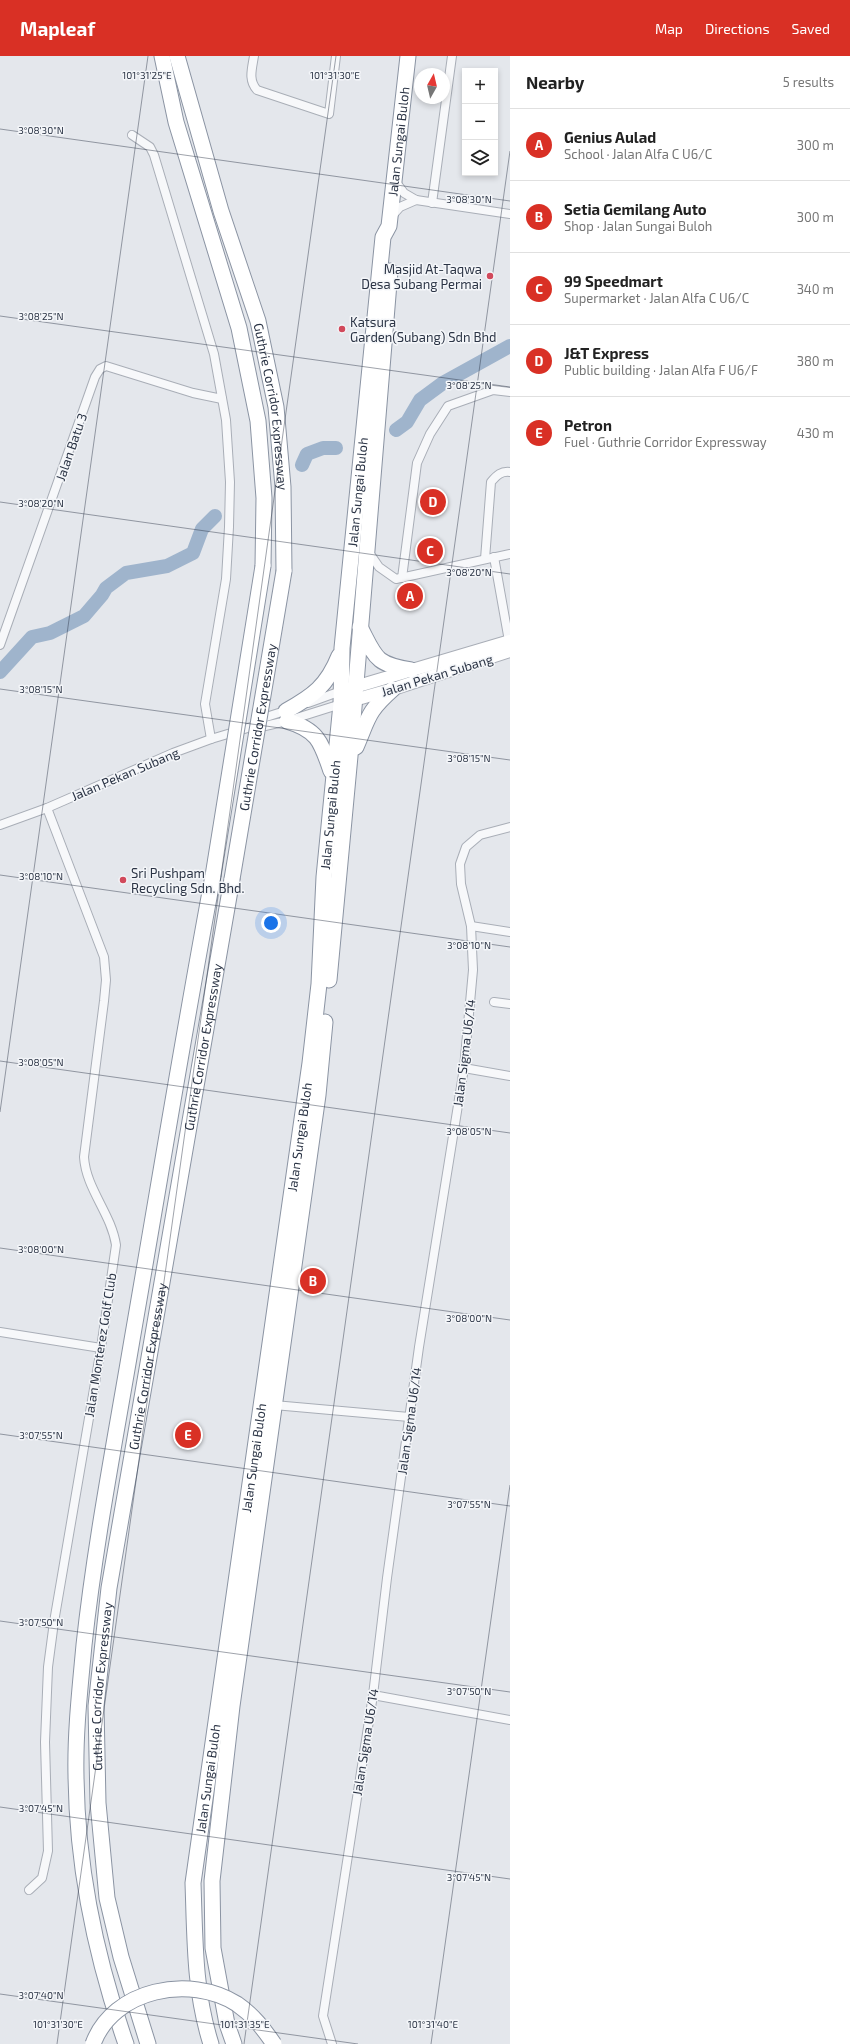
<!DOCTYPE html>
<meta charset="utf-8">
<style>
body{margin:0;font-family:"Exo 2",sans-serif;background:#f6f6f6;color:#222}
.controls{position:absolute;right:12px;top:12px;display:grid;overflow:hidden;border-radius:0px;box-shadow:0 2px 6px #0003}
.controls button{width:36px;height:36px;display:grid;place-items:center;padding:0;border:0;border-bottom:1px solid #e0e0e0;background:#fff;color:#222;font:20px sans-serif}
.compass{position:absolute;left:414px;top:12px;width:36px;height:36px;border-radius:50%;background:#fff;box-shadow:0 2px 6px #0003;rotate:8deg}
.you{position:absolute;left:271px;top:867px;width:14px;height:14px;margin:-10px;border:3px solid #fff;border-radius:50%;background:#1a73e8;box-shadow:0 0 0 6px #1a73e833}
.badge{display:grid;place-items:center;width:26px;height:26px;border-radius:50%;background:#d93025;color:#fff;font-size:13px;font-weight:700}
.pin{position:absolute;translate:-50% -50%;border:2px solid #fff;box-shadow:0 1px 4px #0006}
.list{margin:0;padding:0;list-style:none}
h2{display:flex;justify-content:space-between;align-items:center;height:52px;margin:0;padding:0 16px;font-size:17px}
h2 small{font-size:13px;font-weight:400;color:#767676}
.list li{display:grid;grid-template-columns:26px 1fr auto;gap:12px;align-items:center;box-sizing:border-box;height:72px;padding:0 16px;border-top:1px solid #e0e0e0}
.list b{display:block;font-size:15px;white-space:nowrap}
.list p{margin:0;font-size:13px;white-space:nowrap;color:#767676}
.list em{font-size:13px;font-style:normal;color:#767676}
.icon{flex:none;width:22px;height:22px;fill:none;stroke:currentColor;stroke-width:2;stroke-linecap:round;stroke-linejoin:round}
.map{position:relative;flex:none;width:510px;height:1988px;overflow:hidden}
header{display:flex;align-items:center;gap:24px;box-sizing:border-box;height:56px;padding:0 20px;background:#d93025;color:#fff}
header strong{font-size:19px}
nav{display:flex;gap:22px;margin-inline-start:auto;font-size:14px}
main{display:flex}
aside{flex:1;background:#fff}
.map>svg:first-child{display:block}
</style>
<header>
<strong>Mapleaf</strong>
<nav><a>Map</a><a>Directions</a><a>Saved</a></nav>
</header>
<main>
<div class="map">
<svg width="510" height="1988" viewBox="0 0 510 1988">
<rect width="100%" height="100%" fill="#e4e7ec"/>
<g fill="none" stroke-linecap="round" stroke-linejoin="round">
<g stroke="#9fb4cc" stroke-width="14">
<path d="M 396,374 L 407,366 L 420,344 L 443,327 L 510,290"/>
<path d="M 302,409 L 307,398 L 323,392 L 336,392"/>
<path d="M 0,616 L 32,581 L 50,577 L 84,560 L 102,539 L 106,532 L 126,517 L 167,510 L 193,497 L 202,473 L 215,460"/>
</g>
<defs>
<g id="street">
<path d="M 254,0 C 252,13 248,24 257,34 L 329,58 L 336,0"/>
<path d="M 132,79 L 150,91 L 154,99 L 214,298 L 226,364 L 230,426 L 229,471 L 226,523 L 205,648 L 211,683"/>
<path d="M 395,125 L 404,137 L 416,144 L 510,158"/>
<path d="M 432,147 L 452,0"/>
<path d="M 392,160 L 400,151 L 416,144"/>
<path d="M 368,495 L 379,511 L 396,523 L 510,498"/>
<path d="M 494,501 L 509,585"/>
<path d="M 485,503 L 491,426 C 497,419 501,415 510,416"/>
<path d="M 402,522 L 417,407 L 430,378 L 448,350 L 493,334 L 510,336"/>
<path d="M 0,589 L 95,321 L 100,313 L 106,310 L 193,337 L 222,343"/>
<path d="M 308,647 L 341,635"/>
<path d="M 258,666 L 263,662 L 288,654"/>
<path d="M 0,769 L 47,752 L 173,697 L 211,683 L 251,671 L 265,670 L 287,665 L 341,648"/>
<path d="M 471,870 L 510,876"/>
<path d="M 494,946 L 510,948"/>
<path d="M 464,1012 L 510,1020"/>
<path d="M 0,1276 L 101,1292"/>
<path d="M 274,1349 L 409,1361"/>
<path d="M 373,1639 L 510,1664"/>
<path d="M 29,1834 L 42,1822 L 48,1795 L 45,1686 L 48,1611 L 54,1566 L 101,1292 L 116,1189 C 111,1157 86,1133 84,1101 L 104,945 L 106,924 L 104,901 L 47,752"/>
<path d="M 332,1988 L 323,1960 L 373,1639 L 387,1522 L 419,1291 L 464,1012 L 473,914 L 471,870 L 461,828 L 460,808 L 466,791 L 480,779 L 510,771"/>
</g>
<g id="secondary">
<path d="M 348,633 L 510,585"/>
<path d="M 347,646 L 393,633 L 510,595"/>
</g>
<g id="highway">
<path d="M 162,0 L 176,66 L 239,272 L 258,365 L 264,442 L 263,510"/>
<path id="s1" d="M 177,0 L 221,155 L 258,265 L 276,351 L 283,431 L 284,515"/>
<path d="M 360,571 C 376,602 375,608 411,614"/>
<path d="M 286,655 C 313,640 327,630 339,600"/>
<path d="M 287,665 C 318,674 321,686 331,715"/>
<path d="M 356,691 C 369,661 367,656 393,633"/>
<path d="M 329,924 L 350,700 L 390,215"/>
<path d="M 126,1988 C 96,1902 77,1812 76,1720 C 75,1676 80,1633 84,1589 C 95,1487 115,1385 132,1284 C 159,1129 184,974 213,820"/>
<path id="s2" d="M 148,1988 L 121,1901 L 107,1842 L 98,1747 L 96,1650 L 109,1532 L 232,823"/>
<path id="s3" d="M 211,1988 C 194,1935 195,1882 193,1827 L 310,1007 L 319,928 L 324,821 L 341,648 L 342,592 L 383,181 L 389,170 L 408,0"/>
<path d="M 234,1988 L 227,1968 L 213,1892 L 212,1825 L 232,1650 L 318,1039 L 325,966"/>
</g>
</defs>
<use href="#street" stroke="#a9aeb7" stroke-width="10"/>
<use href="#secondary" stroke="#a9aeb7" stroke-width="14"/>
<use href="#highway" stroke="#8b94a3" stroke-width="17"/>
<use href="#street" stroke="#f7f8fa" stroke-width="8"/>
<use href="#secondary" stroke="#fff" stroke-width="12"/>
<use href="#highway" stroke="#fff" stroke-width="15"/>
<defs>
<g id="highway-bridge">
<path d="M 213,820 L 263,510"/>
<path id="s4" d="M 232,823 L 284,515"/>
<path d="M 93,1988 C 113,1933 190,1918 237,1948 C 253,1959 263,1972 274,1988"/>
</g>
</defs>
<use href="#highway-bridge" stroke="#8b94a3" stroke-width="17" stroke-linecap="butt"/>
<use href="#highway-bridge" stroke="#fff" stroke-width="15"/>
</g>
<path fill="none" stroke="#2b3445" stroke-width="1" stroke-opacity="0.45" d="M 0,73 L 510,145M 0,260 L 510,331M 0,446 L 510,518M 0,633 L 510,704M 0,819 L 510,891M 0,1005 L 510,1077M 0,1056 L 148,0M 0,1192 L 510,1264M 0,1378 L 510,1450M 0,1565 L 510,1636M 0,1751 L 510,1823M 0,1938 L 358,1988M 57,1988 L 336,0M 244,1988 L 510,95M 431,1988 L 510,1429"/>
<g fill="#d1495b" stroke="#f4f6f9" stroke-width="1.5">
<circle cx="490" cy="220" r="4"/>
<circle cx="342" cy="273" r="4"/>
<circle cx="123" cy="824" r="4"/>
</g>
<g text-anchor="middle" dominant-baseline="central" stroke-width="3" stroke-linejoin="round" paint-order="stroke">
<g font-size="13" fill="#2b3445" stroke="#f4f6f9">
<text stroke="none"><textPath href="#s3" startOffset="1918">Jalan Sungai Buloh</textPath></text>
<text stroke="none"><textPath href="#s1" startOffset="364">Guthrie Corridor Expressway</textPath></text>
<text transform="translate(71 391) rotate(-71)">Jalan Batu 3</text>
<text stroke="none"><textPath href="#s3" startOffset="1564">Jalan Sungai Buloh</textPath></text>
<text transform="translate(437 619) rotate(-17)">Jalan Pekan Subang</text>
<text stroke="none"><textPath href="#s4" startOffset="154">Guthrie Corridor Expressway</textPath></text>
<text transform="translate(125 718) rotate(-23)">Jalan Pekan Subang</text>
<text stroke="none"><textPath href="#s3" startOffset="1240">Jalan Sungai Buloh</textPath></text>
<text stroke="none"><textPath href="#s2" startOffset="1012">Guthrie Corridor Expressway</textPath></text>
<text transform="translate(464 997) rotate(-83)">Jalan Sigma U6/14</text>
<text stroke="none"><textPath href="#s3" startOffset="916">Jalan Sungai Buloh</textPath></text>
<text transform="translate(100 1289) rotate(-81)">Jalan Monterez Golf Club</text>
<text stroke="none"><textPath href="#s2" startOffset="688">Guthrie Corridor Expressway</textPath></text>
<text transform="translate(409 1365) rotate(-82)">Jalan Sigma U6/14</text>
<text stroke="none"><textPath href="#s3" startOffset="592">Jalan Sungai Buloh</textPath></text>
<text stroke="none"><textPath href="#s2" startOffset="364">Guthrie Corridor Expressway</textPath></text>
<text transform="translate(365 1686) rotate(-81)">Jalan Sigma U6/14</text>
<text stroke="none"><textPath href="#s3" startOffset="268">Jalan Sungai Buloh</textPath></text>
</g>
<g font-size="13" fill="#2b3445" stroke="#f4f6f9" text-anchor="start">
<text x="482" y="213" text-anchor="end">Masjid At-Taqwa<tspan x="482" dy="15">Desa Subang Permai</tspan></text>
<text x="350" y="266">Katsura<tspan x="350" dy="15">Garden(Subang) Sdn Bhd</tspan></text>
<text x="131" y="817">Sri Pushpam<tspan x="131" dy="15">Recycling Sdn. Bhd.</tspan></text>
</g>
</g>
<g font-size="10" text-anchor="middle" fill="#2b3445" stroke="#f4f6f9" stroke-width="3" stroke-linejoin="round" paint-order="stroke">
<text x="147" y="23">101°31'25"E</text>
<text x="335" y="23">101°31'30"E</text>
<text x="41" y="78">3°08'30"N</text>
<text x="469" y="147">3°08'30"N</text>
<text x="41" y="264">3°08'25"N</text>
<text x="469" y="333">3°08'25"N</text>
<text x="41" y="451">3°08'20"N</text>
<text x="469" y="520">3°08'20"N</text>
<text x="41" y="637">3°08'15"N</text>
<text x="469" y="706">3°08'15"N</text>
<text x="41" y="824">3°08'10"N</text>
<text x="469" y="893">3°08'10"N</text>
<text x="41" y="1010">3°08'05"N</text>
<text x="469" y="1079">3°08'05"N</text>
<text x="41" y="1197">3°08'00"N</text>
<text x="469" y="1266">3°08'00"N</text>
<text x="41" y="1383">3°07'55"N</text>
<text x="469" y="1452">3°07'55"N</text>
<text x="41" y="1570">3°07'50"N</text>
<text x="469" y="1639">3°07'50"N</text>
<text x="41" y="1756">3°07'45"N</text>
<text x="469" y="1825">3°07'45"N</text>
<text x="41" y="1943">3°07'40"N</text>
<text x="58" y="1972">101°31'30"E</text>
<text x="245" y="1972">101°31'35"E</text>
<text x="433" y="1972">101°31'40"E</text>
</g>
</svg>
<div class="controls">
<button>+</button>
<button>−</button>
<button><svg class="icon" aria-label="layers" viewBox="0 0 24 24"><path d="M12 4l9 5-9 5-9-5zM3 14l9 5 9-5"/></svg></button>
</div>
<svg class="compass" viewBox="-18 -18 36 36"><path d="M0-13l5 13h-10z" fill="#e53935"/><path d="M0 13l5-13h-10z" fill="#767676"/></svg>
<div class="you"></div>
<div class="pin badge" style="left:410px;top:540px">A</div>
<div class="pin badge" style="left:313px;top:1225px">B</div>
<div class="pin badge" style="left:430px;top:495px">C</div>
<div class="pin badge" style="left:433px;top:446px">D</div>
<div class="pin badge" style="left:188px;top:1379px">E</div>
</div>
<aside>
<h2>Nearby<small>5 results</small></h2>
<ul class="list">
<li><span class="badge">A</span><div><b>Genius Aulad</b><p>School · Jalan Alfa C U6/C</p></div><em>300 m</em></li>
<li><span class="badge">B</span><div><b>Setia Gemilang Auto</b><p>Shop · Jalan Sungai Buloh</p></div><em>300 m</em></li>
<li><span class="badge">C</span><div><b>99 Speedmart</b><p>Supermarket · Jalan Alfa C U6/C</p></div><em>340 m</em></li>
<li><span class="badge">D</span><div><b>J&amp;T Express</b><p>Public building · Jalan Alfa F U6/F</p></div><em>380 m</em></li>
<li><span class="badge">E</span><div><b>Petron</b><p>Fuel · Guthrie Corridor Expressway</p></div><em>430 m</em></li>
</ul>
</aside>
</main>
